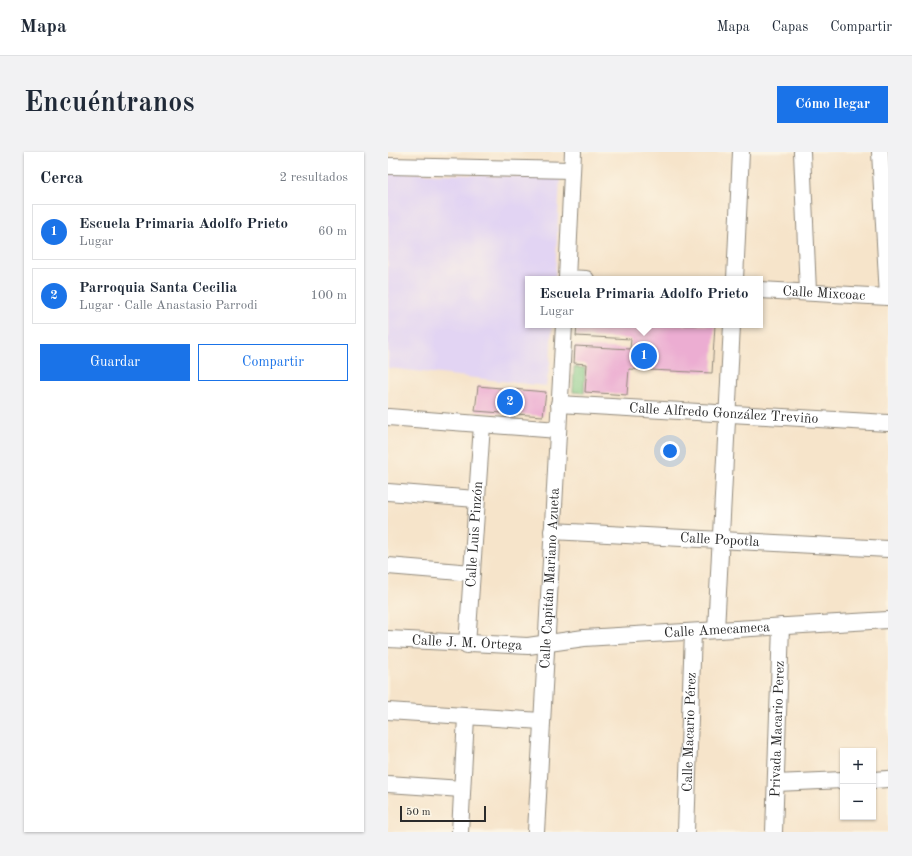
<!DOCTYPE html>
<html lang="es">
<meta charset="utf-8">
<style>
body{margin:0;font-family:"Old Standard TT",serif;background:#f2f2f3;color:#1f2937}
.controls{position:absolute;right:12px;bottom:12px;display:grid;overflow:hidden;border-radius:0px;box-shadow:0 1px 3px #0004}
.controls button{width:36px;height:36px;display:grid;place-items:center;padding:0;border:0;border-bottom:1px solid #e0e1e3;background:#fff;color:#1f2937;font:20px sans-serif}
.scale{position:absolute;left:12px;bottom:10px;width:86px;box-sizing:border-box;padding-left:4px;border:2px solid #2b2b2b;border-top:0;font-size:11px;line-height:14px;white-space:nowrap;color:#2b2b2b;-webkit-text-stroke:3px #fcf5e5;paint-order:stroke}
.you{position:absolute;left:282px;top:299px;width:14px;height:14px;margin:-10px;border:3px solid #fff;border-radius:50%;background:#1a73e8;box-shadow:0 0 0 6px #1a73e833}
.badge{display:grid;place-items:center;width:26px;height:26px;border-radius:50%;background:#1a73e8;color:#fff;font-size:13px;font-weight:700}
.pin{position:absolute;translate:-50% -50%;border:2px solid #fff;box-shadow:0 1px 4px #0006}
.popup{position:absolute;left:137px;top:124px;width:238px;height:52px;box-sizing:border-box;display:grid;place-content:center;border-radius:0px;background:#fff;filter:drop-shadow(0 1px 3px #0005);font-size:13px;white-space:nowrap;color:#747a83}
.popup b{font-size:15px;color:#1f2937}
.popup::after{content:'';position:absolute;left:50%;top:100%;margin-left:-8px;border:8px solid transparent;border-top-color:#fff}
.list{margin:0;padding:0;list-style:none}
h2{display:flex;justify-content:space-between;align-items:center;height:52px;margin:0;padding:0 16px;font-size:17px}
h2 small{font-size:13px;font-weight:400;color:#747a83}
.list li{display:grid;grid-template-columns:26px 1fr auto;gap:12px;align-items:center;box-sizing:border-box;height:56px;margin:0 8px 8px;padding:0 8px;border:1px solid #e0e1e3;border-radius:0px}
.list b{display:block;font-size:15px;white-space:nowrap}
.list p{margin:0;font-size:13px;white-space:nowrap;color:#747a83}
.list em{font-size:13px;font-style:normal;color:#747a83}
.actions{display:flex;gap:8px;padding:12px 16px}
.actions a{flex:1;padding:9px 0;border:1px solid #1a73e8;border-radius:0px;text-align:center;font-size:14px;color:#1a73e8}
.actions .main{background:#1a73e8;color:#fff}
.map{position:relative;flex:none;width:500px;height:680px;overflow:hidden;border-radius:0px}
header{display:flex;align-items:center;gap:24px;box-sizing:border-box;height:56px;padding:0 20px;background:#fff;border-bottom:1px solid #e0e1e3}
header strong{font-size:19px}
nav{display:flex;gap:22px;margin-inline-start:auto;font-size:14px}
.intro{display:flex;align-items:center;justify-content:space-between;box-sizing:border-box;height:96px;padding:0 24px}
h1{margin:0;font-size:28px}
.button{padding:10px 18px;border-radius:0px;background:#1a73e8;color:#fff;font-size:14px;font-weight:700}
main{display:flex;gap:24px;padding:0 24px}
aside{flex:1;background:#fff;border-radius:0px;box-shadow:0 1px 3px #0004}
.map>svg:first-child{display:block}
</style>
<header>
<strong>Mapa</strong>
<nav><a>Mapa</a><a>Capas</a><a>Compartir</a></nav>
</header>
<div class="intro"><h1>Encuéntranos</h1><a class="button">Cómo llegar</a></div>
<main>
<aside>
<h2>Cerca<small>2 resultados</small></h2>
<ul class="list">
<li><span class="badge">1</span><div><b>Escuela Primaria Adolfo Prieto</b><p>Lugar</p></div><em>60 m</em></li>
<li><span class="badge">2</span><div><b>Parroquia Santa Cecilia</b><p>Lugar · Calle Anastasio Parrodi</p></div><em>100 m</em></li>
</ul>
<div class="actions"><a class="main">Guardar</a><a>Compartir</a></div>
</aside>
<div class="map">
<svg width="500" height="680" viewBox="0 0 500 680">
<rect width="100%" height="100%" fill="#fcf5e5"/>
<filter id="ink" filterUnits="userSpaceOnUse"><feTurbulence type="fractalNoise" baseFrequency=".025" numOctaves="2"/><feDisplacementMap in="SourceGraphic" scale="8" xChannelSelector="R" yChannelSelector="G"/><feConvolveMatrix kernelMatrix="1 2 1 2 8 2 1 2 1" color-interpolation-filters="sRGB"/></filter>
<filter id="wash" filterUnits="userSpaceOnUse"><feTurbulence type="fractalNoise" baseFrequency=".012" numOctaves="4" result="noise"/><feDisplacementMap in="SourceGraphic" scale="16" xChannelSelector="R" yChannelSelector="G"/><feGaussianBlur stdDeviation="0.9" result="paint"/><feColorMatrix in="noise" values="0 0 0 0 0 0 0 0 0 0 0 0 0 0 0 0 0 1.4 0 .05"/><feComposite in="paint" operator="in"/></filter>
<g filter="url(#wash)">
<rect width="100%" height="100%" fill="#f6e4ca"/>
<path fill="#e2d4f3" d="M 0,20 L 172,26 L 167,127 L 140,127 L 140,173 L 164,173 L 162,212 L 158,234 L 0,216 Z"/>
<path fill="#83c883" stroke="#577a57" d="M 186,215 L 197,216 L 196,241 L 185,240 Z"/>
<g id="blocks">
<g fill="#ecadd2">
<path d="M 189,173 L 327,173 L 324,221 L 241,217 L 239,243 L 197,240 L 199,212 L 186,211 L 187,194 L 242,197 L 243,187 L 188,184 Z"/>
<path d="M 90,234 L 158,240 L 155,264 L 87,259 Z"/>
</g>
</g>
</g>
<g filter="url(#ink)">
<use href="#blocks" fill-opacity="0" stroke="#90887a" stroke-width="1"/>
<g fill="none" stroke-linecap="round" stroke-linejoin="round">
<defs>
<g id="minor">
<path d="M 414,0 L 420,140"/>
<path d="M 492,0 L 500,145"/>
<path d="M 0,14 L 184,18"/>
<path d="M 179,126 L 198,127"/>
<path d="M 179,127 L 185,0"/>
<path d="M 347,127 L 353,0"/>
<path id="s1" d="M 372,138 L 500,145"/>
<path id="s2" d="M 171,252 L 500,271"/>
<path d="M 0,265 L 170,278"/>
<path d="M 0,340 L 88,347"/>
<path id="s3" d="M 164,379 L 500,397"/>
<path d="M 0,414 L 84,421"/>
<path d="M 328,478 L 344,173"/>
<path id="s4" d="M 0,487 L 140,494 L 196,486 L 500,468"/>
<path id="s5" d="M 79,493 L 94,273"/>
<path d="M 0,559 L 153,569"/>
<path d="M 485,628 L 500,627"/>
<path d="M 388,631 L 455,628"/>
<path d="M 0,632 L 74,637"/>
<path d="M 72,680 L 78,565"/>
<path id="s6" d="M 148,680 L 176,173"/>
<path id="s7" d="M 298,680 L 305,480"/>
<path id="s8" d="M 386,680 L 393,474"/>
</g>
</defs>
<use href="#minor" stroke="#90887a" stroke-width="18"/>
<use href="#minor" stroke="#fff" stroke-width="16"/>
</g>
</g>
<g text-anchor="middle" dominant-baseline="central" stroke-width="3" stroke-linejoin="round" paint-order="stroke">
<g font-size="14" fill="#2b2b2b" stroke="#fcf5e5">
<text stroke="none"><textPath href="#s1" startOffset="64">Calle Mixcoac</textPath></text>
<text stroke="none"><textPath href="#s2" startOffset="165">Calle Alfredo González Treviño</textPath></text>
<text stroke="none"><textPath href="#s5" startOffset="111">Calle Luis Pinzón</textPath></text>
<text stroke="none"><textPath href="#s3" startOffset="168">Calle Popotla</textPath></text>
<text stroke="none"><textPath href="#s6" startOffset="254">Calle Capitán Mariano Azueta</textPath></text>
<text stroke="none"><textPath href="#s4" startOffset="330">Calle Amecameca</textPath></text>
<text stroke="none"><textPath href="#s4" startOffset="79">Calle J. M. Ortega</textPath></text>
<text stroke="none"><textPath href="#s8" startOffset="103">Privada Macario Perez</textPath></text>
<text stroke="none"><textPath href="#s7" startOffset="100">Calle Macario Pérez</textPath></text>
</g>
</g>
</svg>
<div class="controls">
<button>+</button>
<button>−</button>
</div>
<div class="scale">50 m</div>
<div class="you"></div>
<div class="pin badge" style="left:256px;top:204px">1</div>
<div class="popup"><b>Escuela Primaria Adolfo Prieto</b>Lugar</div>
<div class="pin badge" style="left:122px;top:250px">2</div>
</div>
</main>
